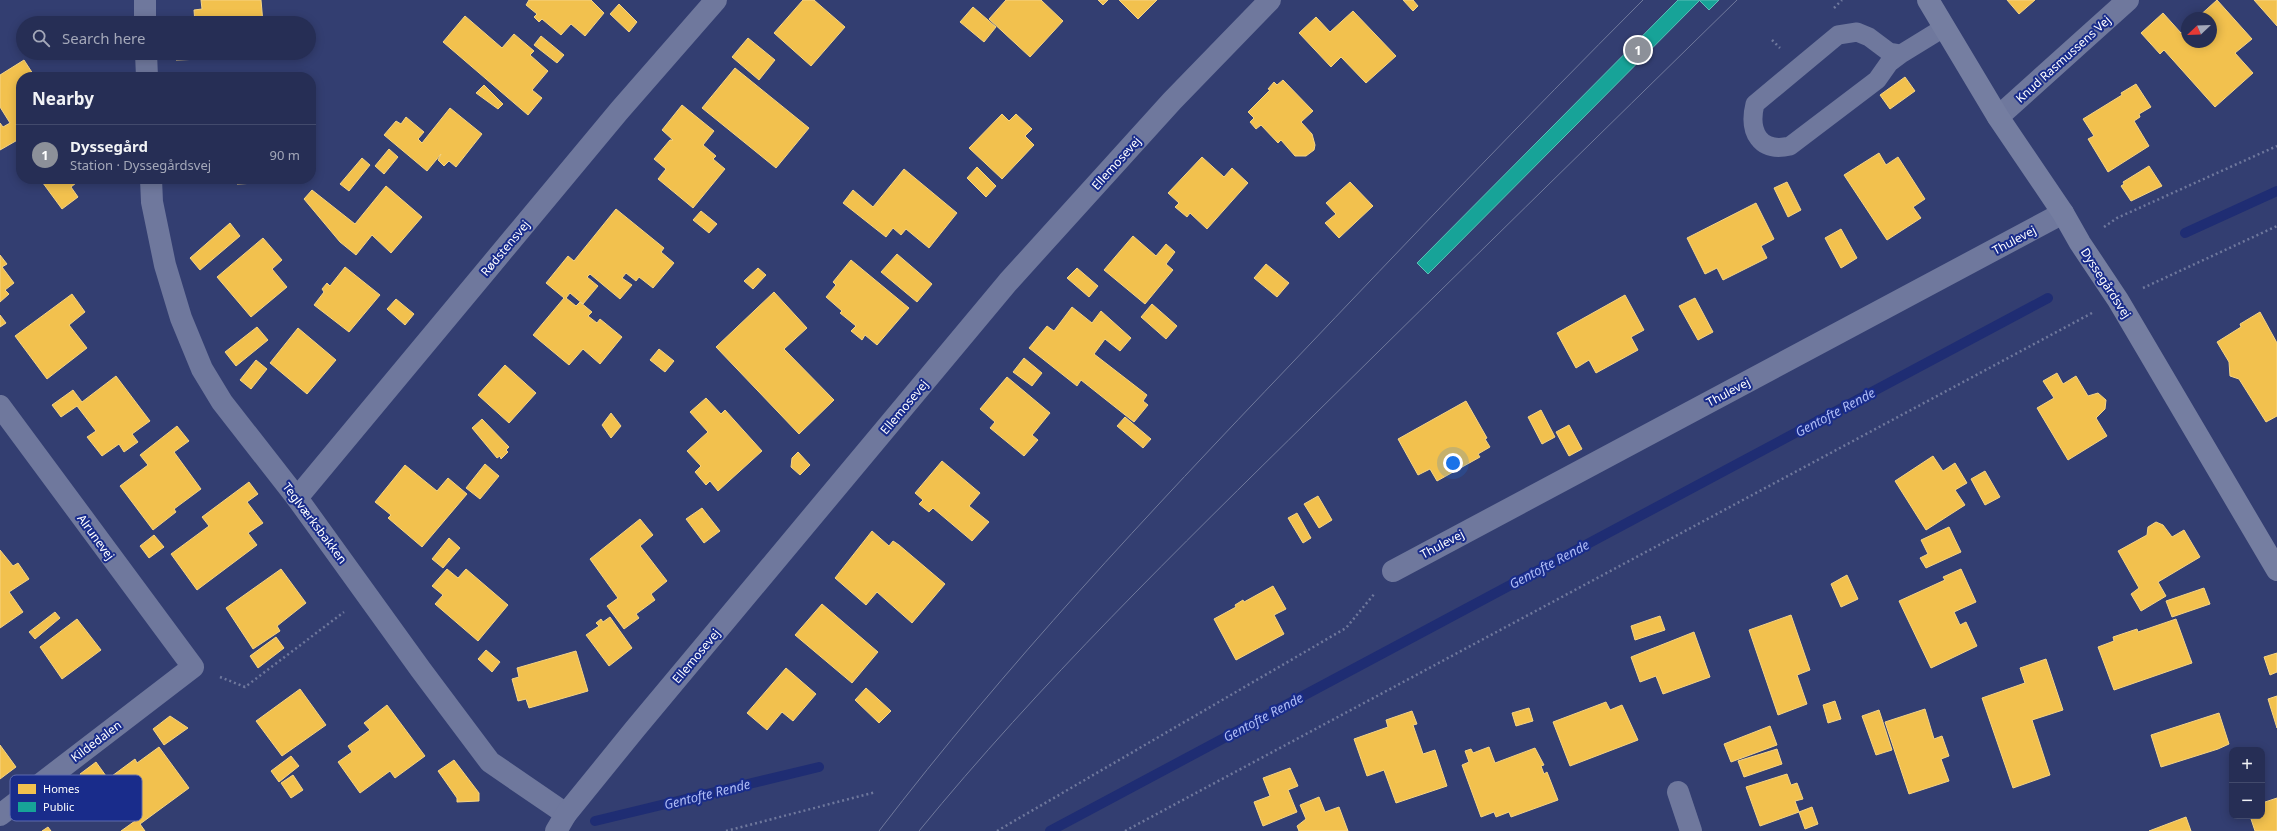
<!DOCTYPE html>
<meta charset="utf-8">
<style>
body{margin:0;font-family:"Noto Sans",sans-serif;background:#323a5f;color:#f1f3f6}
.controls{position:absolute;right:12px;bottom:12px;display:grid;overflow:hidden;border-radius:8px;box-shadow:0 2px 10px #0003}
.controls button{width:36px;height:36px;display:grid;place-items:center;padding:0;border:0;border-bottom:1px solid #424a6c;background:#262e55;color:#f1f3f6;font:20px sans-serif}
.compass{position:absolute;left:2181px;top:12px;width:36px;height:36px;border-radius:50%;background:#262e55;box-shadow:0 2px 10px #0003;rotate:247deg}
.you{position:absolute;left:1453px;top:463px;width:14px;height:14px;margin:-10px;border:3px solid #fff;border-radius:50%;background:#1a73e8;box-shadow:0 0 0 6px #1a73e833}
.badge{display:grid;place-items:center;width:26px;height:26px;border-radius:50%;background:#8c9099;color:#fff;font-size:13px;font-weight:700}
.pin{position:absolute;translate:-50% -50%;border:2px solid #fff;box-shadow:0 1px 4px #0006}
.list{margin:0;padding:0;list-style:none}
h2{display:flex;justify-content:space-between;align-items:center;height:52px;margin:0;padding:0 16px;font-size:17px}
h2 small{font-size:13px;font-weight:400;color:#a4a8b9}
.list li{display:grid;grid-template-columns:26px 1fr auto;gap:12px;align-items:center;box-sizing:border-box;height:60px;padding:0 16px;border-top:1px solid #424a6c}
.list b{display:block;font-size:15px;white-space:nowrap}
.list p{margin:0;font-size:13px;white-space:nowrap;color:#a4a8b9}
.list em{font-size:13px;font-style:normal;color:#a4a8b9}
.icon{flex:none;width:22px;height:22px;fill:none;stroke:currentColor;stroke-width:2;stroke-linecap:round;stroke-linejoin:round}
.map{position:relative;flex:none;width:2277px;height:831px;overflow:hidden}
.search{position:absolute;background:#262e55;box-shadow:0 2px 10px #0003;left:16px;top:16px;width:300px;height:44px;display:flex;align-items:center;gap:10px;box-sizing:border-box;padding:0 14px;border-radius:22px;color:#a4a8b9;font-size:15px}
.panel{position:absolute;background:#262e55;box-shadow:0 2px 10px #0003;left:16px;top:72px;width:300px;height:112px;border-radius:16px}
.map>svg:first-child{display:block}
</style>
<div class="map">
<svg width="2277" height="831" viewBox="0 0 2277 831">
<rect width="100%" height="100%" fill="#333e71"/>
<g fill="#f2c14e" stroke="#f6d483">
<path d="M 201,0 L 261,0 L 263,23 L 195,23 L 194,10 L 202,9 Z"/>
<path d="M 529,0 L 591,0 L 604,13 L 585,36 L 571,24 L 561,35 L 542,19 L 539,22 L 534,17 L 537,14 L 526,5 Z"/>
<path d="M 803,0 L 814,0 L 845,27 L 811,66 L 774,33 Z"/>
<path d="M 1006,0 L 1041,0 L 1063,21 L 1030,57 L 989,19 Z"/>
<path d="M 1098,0 L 1108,0 L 1103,5 Z"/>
<path d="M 1119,0 L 1157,0 L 1138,19 Z"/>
<path d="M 1403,0 L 1413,0 L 1418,6 L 1413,11 Z"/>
<path d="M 2007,0 L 2035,0 L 2019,14 Z"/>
<path d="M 2217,0 L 2252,39 L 2235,53 L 2253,73 L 2215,107 L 2164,50 L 2160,54 L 2141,33 L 2163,13 L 2181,33 L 2187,27 L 2187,42 L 2211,42 L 2211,18 L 2197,18 Z"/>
<path d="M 2254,0 L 2277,0 L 2277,26 Z"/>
<path d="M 619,4 L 637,22 L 629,32 L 610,14 Z"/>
<path d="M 973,7 L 996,27 L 984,42 L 960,22 Z"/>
<path d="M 1353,11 L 1396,56 L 1366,83 L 1341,57 L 1331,67 L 1299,33 L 1316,17 L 1330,32 Z"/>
<path d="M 465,16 L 502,48 L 514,34 L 534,51 L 530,55 L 548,71 L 532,90 L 542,98 L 528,115 L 443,42 Z"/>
<path d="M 541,36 L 564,55 L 557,63 L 534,45 Z"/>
<path d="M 748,38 L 775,60 L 759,80 L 732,57 Z"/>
<path d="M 175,53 L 203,53 L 203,59 L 176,60 Z"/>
<path d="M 24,60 L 35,77 L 21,77 L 21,121 L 16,124 L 21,132 L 21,138 L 0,150 L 0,123 L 3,127 L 10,123 L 0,107 L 0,75 Z"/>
<path d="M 735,68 L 809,128 L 776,168 L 702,108 Z"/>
<path d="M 1905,77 L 1915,91 L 1890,109 L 1880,95 Z"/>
<path d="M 1283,80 L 1313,111 L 1301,122 L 1312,134 L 1315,145 L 1314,150 L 1306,156 L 1295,156 L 1281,140 L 1278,143 L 1261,125 L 1256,129 L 1250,122 L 1254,118 L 1248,112 L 1270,90 L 1268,89 L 1274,82 L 1277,85 Z"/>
<path d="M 2136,84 L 2151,107 L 2139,114 L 2140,117 L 2134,121 L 2149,146 L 2108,172 L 2088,139 L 2094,136 L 2083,119 L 2122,95 L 2121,93 Z"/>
<path d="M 484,85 L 503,104 L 498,109 L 476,93 Z"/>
<path d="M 682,105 L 714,131 L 703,145 L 716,156 L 713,159 L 725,169 L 693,208 L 658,179 L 666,169 L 654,159 L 670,140 L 673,140 L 662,130 Z"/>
<path d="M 450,108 L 482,134 L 456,167 L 449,161 L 444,166 L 438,160 L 441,154 L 427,171 L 384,135 L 396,121 L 401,124 L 406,117 L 424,132 L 418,139 L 422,143 Z"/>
<path d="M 1002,114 L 1009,121 L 1016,114 L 1032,129 L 1025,136 L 1034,145 L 1002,179 L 969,148 Z"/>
<path d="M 389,149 L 398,157 L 384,174 L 375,166 Z"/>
<path d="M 1879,153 L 1886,165 L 1898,157 L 1925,199 L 1913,207 L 1921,218 L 1887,240 L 1844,175 Z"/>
<path d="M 1202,157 L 1224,177 L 1232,168 L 1248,183 L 1207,229 L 1190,213 L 1187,217 L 1175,207 L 1179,203 L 1168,193 Z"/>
<path d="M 362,158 L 370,165 L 349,191 L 340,184 Z"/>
<path d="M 2149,166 L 2162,186 L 2131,201 L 2121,186 L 2124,184 L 2123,182 Z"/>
<path d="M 977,167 L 996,186 L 986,197 L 967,178 Z"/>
<path d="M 904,169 L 957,213 L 929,248 L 906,229 L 901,235 L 893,228 L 886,237 L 843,203 L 853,190 L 873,207 Z"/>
<path d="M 40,179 L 81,179 L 71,187 L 78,197 L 62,209 Z"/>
<path d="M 237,179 L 257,179 L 257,183 L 237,184 Z"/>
<path d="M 1350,182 L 1373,206 L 1339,238 L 1325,223 L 1336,214 L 1326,203 Z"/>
<path d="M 1787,182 L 1801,210 L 1788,217 L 1774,188 Z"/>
<path d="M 386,186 L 422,217 L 391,253 L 372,235 L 356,255 L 340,242 L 304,199 L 312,190 L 355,224 Z"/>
<path d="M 1756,203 L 1774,239 L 1761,246 L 1767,258 L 1723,280 L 1717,268 L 1705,274 L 1687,238 Z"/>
<path d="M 616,209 L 664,248 L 661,252 L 674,263 L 653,288 L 639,277 L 636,281 L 626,273 L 622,278 L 632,285 L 620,299 L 590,274 L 587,277 L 598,286 L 583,304 L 570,293 L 566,298 L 576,306 L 580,302 L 592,312 L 588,316 L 597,323 L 600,319 L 622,337 L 600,364 L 583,349 L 569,365 L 533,335 L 564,298 L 546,283 L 568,256 L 574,261 Z"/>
<path d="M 701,211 L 717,224 L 709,233 L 693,220 Z"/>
<path d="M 230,223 L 240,236 L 200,270 L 190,258 Z"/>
<path d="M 1841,229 L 1857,258 L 1841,268 L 1825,238 Z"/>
<path d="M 1133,236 L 1156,256 L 1166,244 L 1175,252 L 1166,264 L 1173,270 L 1145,304 L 1104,270 Z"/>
<path d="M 263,238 L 282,260 L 272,269 L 287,287 L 251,317 L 217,277 Z"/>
<path d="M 897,254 L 932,284 L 917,302 L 881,272 Z"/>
<path d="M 0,255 L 7,264 L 2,267 L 14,283 L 5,290 L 9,294 L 0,302 Z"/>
<path d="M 851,260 L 909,308 L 877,345 L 865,335 L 862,340 L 851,331 L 856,326 L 840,313 L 842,311 L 826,297 L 836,285 L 833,282 Z"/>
<path d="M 1266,264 L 1289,283 L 1277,297 L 1254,278 Z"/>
<path d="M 345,267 L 380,295 L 349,332 L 314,305 L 324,292 L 322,289 L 327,283 L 330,286 Z"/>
<path d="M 758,268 L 766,275 L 753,289 L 744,281 Z"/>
<path d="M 1077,268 L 1098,286 L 1089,297 L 1067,278 Z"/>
<path d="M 774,292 L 807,328 L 784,349 L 834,400 L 799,434 L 716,347 Z"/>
<path d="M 72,294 L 85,312 L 69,325 L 87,348 L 47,379 L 15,336 Z"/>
<path d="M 1625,295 L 1644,330 L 1631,337 L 1638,350 L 1596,373 L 1589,360 L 1576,368 L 1557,333 Z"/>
<path d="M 1695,298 L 1713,332 L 1698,340 L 1679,306 Z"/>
<path d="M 396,299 L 414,314 L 405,325 L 387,309 Z"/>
<path d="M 1152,304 L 1177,326 L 1166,339 L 1141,317 Z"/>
<path d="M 1072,307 L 1092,323 L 1101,311 L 1131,338 L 1120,351 L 1105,339 L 1094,354 L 1147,395 L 1143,401 L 1148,405 L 1134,422 L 1081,380 L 1077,386 L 1029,348 L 1047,326 L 1054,331 Z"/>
<path d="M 2260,312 L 2277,343 L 2277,416 L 2266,422 L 2239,379 L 2230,376 L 2229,362 L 2217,342 L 2241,327 L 2240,324 Z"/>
<path d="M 0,315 L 6,323 L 0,327 Z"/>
<path d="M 257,327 L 268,340 L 236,366 L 225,352 Z"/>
<path d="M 298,328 L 336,360 L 307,394 L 270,363 Z"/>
<path d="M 659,349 L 674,361 L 665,372 L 650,360 Z"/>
<path d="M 1024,358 L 1042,373 L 1032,386 L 1013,372 Z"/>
<path d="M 256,360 L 267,369 L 251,389 L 240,380 Z"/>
<path d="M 505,365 L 536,393 L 509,423 L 478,395 Z"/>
<path d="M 2057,373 L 2063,384 L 2076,376 L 2088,396 L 2098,393 L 2106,400 L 2105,409 L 2096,418 L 2107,436 L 2068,460 L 2037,408 L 2054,398 L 2043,381 Z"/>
<path d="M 116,376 L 150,421 L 132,434 L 138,442 L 124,452 L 119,444 L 102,456 L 87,437 L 96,431 L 77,406 L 61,417 L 52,405 L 73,390 L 82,402 Z"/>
<path d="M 1007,377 L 1050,413 L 1032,435 L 1038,440 L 1024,456 L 990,428 L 995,422 L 980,409 Z"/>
<path d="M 706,398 L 721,414 L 725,410 L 762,451 L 718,491 L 710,481 L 706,485 L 695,472 L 701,466 L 687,451 L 708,432 L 690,412 Z"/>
<path d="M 1466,401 L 1487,438 L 1485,439 L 1490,447 L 1478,454 L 1480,457 L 1437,481 L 1430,469 L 1418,475 L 1398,439 Z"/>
<path d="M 1541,410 L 1555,437 L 1542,444 L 1528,417 Z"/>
<path d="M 611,413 L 621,426 L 611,438 L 602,425 Z"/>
<path d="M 1125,417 L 1151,439 L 1143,448 L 1117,426 Z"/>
<path d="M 482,419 L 509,447 L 506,450 L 508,452 L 501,459 L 500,456 L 497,458 L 472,428 Z"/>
<path d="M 1569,425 L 1582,449 L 1569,456 L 1556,432 Z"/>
<path d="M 177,426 L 189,441 L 174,452 L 201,489 L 174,509 L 176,512 L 153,530 L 120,486 L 148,465 L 140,455 Z"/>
<path d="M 798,452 L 810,465 L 800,475 L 791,467 L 792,458 Z"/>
<path d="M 1933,456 L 1943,471 L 1955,463 L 1967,483 L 1955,490 L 1965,505 L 1926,530 L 1895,481 Z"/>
<path d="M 942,461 L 980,493 L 969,506 L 989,522 L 972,541 L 933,508 L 929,512 L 919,504 L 923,500 L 915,493 Z"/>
<path d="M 485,464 L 499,476 L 480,499 L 466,488 Z"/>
<path d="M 405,465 L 437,491 L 448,478 L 467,494 L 422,547 L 388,518 L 391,515 L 375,502 Z"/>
<path d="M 1985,471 L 2000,497 L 1985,505 L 1971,479 Z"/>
<path d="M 249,482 L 258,494 L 247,502 L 263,523 L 248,533 L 257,545 L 197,590 L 171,554 L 209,526 L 202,517 Z"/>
<path d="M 1318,496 L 1332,520 L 1319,528 L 1304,504 Z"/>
<path d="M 702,508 L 720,531 L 704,543 L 686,519 Z"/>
<path d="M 1297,513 L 1311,538 L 1303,543 L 1288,518 Z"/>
<path d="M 640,519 L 653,535 L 640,546 L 667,581 L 651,594 L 655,600 L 636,614 L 639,618 L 624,629 L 607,606 L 618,598 L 590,559 Z"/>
<path d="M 2156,522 L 2163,525 L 2172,537 L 2184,530 L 2200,557 L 2158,582 L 2166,596 L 2141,611 L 2131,594 L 2139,588 L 2118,551 L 2147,535 L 2148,527 Z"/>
<path d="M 1949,527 L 1961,552 L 1926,568 L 1920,558 L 1928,554 L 1921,540 Z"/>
<path d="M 872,531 L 889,546 L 893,541 L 899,545 L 945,584 L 912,623 L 877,592 L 866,605 L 835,578 Z"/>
<path d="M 154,535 L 164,547 L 149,558 L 140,546 Z"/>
<path d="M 449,538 L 460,548 L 443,568 L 432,559 Z"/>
<path d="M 0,550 L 13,566 L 18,563 L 29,579 L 9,592 L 23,612 L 0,628 Z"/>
<path d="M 281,569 L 306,603 L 277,626 L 280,631 L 253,649 L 226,608 Z"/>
<path d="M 447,569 L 458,578 L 466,569 L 508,605 L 478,641 L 435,604 L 443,595 L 432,586 Z"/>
<path d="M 1961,569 L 1976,602 L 1954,612 L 1960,625 L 1966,622 L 1977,646 L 1931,668 L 1899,601 L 1945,580 L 1943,577 Z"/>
<path d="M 1847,575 L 1858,599 L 1841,607 L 1831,584 Z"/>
<path d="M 1273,586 L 1286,609 L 1274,615 L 1284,634 L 1236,660 L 1214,619 L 1236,607 L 1235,605 L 1243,600 L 1244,602 Z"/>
<path d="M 2204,588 L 2210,604 L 2172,617 L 2166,601 Z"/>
<path d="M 822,604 L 878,652 L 852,683 L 795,635 Z"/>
<path d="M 55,612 L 60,618 L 35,639 L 29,632 Z"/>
<path d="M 1791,615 L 1810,670 L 1797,675 L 1807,704 L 1778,715 L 1749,630 Z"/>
<path d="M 1660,616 L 1665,630 L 1635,640 L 1631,626 Z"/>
<path d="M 610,617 L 632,648 L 609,666 L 586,635 L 599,626 L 596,623 L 601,619 L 603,622 Z"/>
<path d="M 77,619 L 101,650 L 62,679 L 40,647 Z"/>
<path d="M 2176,619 L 2192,663 L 2114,690 L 2098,647 L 2114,641 L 2113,637 L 2137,629 L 2138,632 Z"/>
<path d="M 1694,632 L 1710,677 L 1663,694 L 1656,676 L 1640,682 L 1631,657 Z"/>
<path d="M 276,637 L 284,648 L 258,668 L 250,656 Z"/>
<path d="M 486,650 L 500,662 L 492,672 L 478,659 Z"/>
<path d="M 576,651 L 588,691 L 529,708 L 526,699 L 518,701 L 512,679 L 519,677 L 517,668 Z"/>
<path d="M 2277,653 L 2277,672 L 2270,675 L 2264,657 Z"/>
<path d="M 2046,659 L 2063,710 L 2032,720 L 2050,775 L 2013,788 L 1982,698 L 2025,683 L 2020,668 Z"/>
<path d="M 786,668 L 816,694 L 793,721 L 782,712 L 767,730 L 747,713 Z"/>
<path d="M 866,688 L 891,711 L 879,723 L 855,700 Z"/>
<path d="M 300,689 L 326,725 L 282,756 L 256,721 Z"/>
<path d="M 2277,696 L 2277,728 L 2268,699 Z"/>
<path d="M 1835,701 L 1841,719 L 1828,723 L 1823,705 Z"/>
<path d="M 1606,702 L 1610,710 L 1622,705 L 1638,740 L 1570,766 L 1553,722 Z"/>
<path d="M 387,705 L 425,756 L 395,778 L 390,771 L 360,793 L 338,762 L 352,752 L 348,746 L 370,730 L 364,723 Z"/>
<path d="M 1529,708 L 1533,721 L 1516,726 L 1512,713 Z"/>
<path d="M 1925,709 L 1934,739 L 1942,736 L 1949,756 L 1941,759 L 1949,781 L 1909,794 L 1885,722 Z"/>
<path d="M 1879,710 L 1892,750 L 1876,755 L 1862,716 Z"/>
<path d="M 1412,711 L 1417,724 L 1413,725 L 1423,754 L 1435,750 L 1447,786 L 1396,803 L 1384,770 L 1367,776 L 1354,739 L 1388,727 L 1386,720 Z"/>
<path d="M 2219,713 L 2229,744 L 2218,749 L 2161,767 L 2151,735 Z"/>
<path d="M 170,716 L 188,728 L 164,745 L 153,729 Z"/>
<path d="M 1770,726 L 1777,745 L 1731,762 L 1724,744 Z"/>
<path d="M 0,745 L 16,767 L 0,779 Z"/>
<path d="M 159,747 L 189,788 L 140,824 L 145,831 L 121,831 L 135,821 L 110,788 L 97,798 L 80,774 L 96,762 L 111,783 L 116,779 L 112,776 L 135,759 L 137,763 Z"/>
<path d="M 1489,747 L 1495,763 L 1535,748 L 1544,765 L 1541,766 L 1544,774 L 1547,772 L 1558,800 L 1511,817 L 1509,812 L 1496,817 L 1494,812 L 1481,817 L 1462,765 L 1469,762 L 1465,751 L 1471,749 L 1473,753 Z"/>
<path d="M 1777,749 L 1782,764 L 1744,777 L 1738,761 Z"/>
<path d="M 291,756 L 299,766 L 279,782 L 271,771 Z"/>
<path d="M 454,760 L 479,793 L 479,801 L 457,802 L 457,798 L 438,771 Z"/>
<path d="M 1290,768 L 1298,786 L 1288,790 L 1297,812 L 1263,826 L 1254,802 L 1270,796 L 1263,778 Z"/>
<path d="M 1787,774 L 1791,785 L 1797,783 L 1803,799 L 1795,801 L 1799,812 L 1760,826 L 1746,787 Z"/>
<path d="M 293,775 L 303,790 L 291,798 L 281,783 Z"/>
<path d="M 1319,797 L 1325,812 L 1339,807 L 1348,831 L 1299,831 L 1297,826 L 1306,819 L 1300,805 Z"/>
<path d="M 2277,798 L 2277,831 L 2255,831 L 2250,816 L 2262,816 L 2262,803 Z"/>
<path d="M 1812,807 L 1818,824 L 1805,829 L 1799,812 Z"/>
<path d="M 2186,817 L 2191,831 L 2149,831 Z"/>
<path d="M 48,827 L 51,831 L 42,831 Z"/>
</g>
<g fill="#17a398" stroke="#5dbfb7">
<path d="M 1678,0 L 1700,0 L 1428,274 L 1417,263 Z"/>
<path d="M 1699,0 L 1719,0 L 1709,10 Z"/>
</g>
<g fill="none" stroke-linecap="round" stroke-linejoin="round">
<g stroke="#1f2d73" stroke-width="10">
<path d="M 2185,233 L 2277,191"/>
<path d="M 595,821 L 819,767"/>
<path d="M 1050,831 L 2048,298"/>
</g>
<g stroke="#6f789d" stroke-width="2.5" stroke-dasharray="2 3" stroke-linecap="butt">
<path d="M 1834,8 L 1842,0"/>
<path d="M 1772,40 L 1780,48"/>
<path d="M 2104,227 L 2117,218 L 2277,146"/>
<path d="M 2143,288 L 2277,226"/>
<path d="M 220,677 L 245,687 L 344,612"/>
<path d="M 726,831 L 876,792"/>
<path d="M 997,831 L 1346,628 L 1375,593"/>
<path d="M 1125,831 L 2092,313"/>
</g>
<path stroke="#6f789d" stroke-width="19" d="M 1901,54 L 1889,63 L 1877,80 L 1790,146 C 1760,153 1748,132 1755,104 L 1838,35 L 1857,32 L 1869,37 L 1889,52 L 1901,54 L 1945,27"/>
<g stroke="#6f789d" stroke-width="22">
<path d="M 145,0 L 145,23"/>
<path d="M 146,53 L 147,77"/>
<path d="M 1998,117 L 2128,0"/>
<path d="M 151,179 L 152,202 L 165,265 L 181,318 L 202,369 L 222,402 L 297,498 L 421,670 L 490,762 L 566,814"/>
<path d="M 0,406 L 193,667 L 0,815"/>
<path d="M 297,498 L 619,111 L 716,0"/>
<path d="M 1393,571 L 2063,213"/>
<path d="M 1678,792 L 1691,831"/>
<path d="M 556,831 L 566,814 L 635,729 L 1008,282 L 1172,101 L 1270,0"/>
</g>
<path stroke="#757ea1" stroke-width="22" d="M 1928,0 L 1998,117 L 2063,213 L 2080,243 L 2118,300 L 2277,570"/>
<g stroke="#70799c" stroke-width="1">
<path d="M 879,831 C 1006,665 1148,514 1292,363 C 1408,241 1524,119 1643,0"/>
<path d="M 919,831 C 1040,683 1178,549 1314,415 C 1455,276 1596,138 1737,0"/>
</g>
</g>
<g text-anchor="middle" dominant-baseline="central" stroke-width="4" stroke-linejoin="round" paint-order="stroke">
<g font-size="12" fill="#fff" stroke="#192c8b">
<text transform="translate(2063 59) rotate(-42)">Knud Rasmussens Vej</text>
<text transform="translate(1116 163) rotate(-48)">Ellemosevej</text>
<text transform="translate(2014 240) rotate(-28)">Thulevej</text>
<text transform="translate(505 248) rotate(-50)">Rødstensvej</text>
<text transform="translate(2106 283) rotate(57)">Dyssegårdsvej</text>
<text transform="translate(1728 392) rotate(-28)">Thulevej</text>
<text transform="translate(904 407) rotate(-50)">Ellemosevej</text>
<text transform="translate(315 523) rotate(53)">Teglværksbakken</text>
<text transform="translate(96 537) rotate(54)">Alrunevej</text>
<text transform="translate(1442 544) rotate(-28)">Thulevej</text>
<text transform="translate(696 656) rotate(-50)">Ellemosevej</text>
<text transform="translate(96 741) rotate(-37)">Kildedalen</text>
</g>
<g font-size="13" font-style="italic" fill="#aebbf5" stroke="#192c8b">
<text transform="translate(1835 412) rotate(-28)">Gentofte Rende</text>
<text transform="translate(1549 564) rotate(-28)">Gentofte Rende</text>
<text transform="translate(1263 717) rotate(-28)">Gentofte Rende</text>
<text transform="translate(707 794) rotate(-14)">Gentofte Rende</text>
</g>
</g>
<rect x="10" y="775" width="132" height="46" rx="6" fill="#192c8b" stroke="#5e6bae" stroke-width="1"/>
<rect x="18" y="784" width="18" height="10" fill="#f2c14e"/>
<rect x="18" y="802" width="18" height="10" fill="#17a398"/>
<g font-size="11" fill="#fff">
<text x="43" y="793">Homes</text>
<text x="43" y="811">Public</text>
</g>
</svg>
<div class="controls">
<button>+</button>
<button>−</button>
</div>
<svg class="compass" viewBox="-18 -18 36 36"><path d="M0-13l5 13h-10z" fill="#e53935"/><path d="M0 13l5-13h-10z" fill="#a4a8b9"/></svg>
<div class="you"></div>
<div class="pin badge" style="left:1638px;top:50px">1</div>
<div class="search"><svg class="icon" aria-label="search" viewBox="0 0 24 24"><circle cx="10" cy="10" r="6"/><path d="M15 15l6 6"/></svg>Search here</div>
<section class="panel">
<h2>Nearby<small></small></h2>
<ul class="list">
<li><span class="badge">1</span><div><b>Dyssegård</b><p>Station · Dyssegårdsvej</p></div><em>90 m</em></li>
</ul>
</section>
</div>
